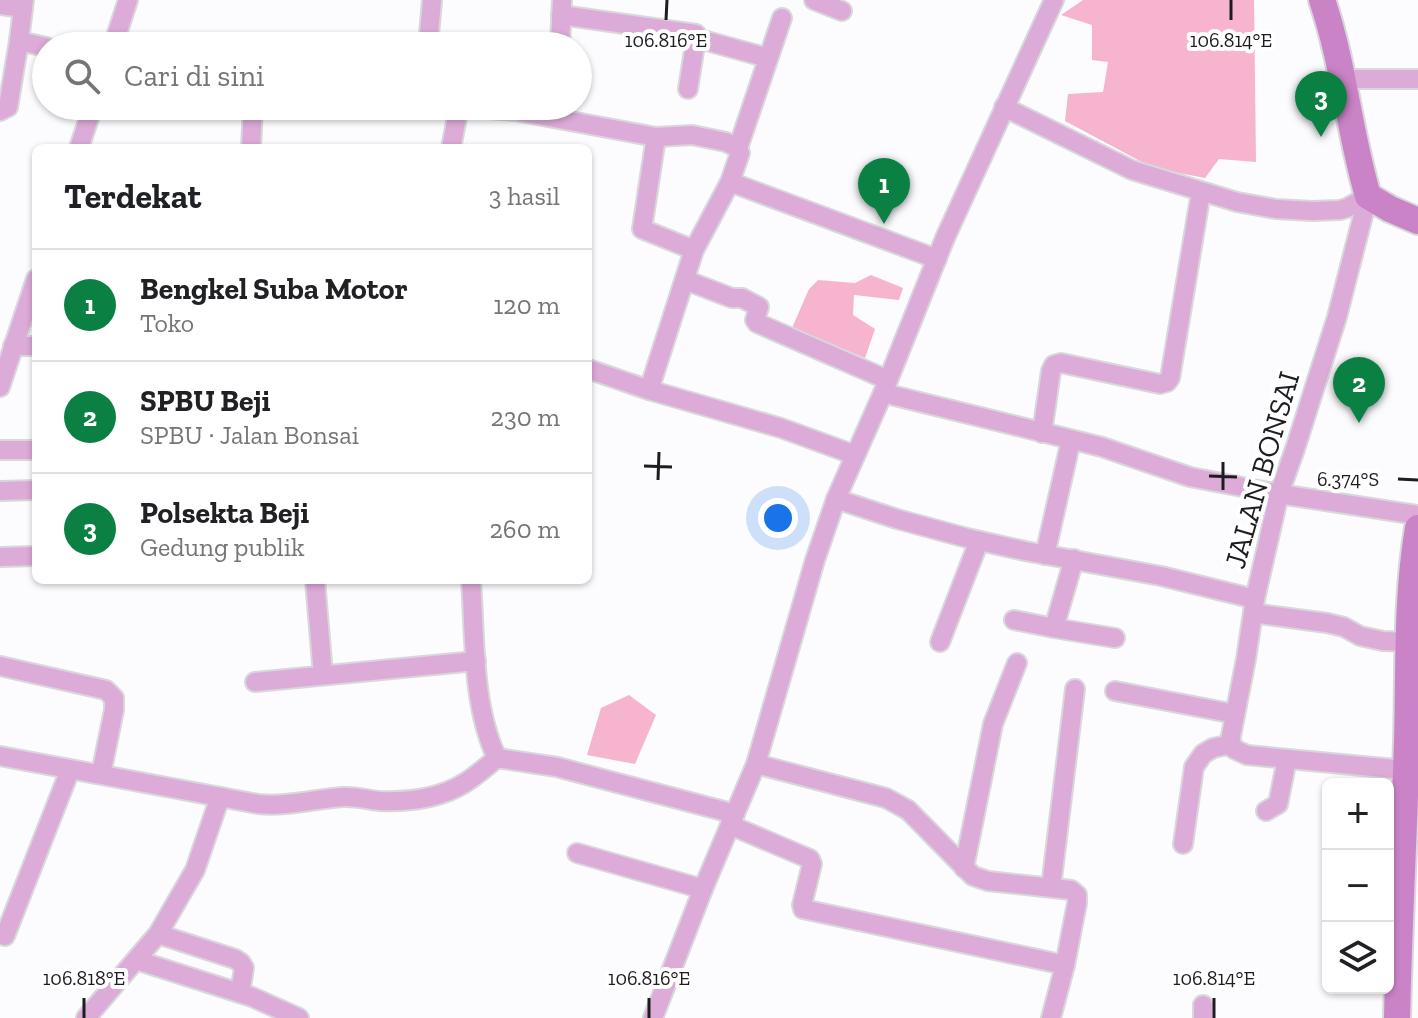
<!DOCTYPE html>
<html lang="id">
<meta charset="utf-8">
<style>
body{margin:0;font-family:"Zilla Slab",serif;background:#f6f6f6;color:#202124}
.controls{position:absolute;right:24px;bottom:24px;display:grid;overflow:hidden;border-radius:12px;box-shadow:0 2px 6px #0004}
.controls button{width:72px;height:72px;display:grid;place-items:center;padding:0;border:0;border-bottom:2px solid #e0e0e0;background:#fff;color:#202124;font:40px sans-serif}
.you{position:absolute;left:778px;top:518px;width:28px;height:28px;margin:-20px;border:6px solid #fff;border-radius:50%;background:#1a73e8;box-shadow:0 0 0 12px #1a73e833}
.badge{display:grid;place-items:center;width:52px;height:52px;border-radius:50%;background:#0b8043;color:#fff;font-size:26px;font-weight:700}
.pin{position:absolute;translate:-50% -66px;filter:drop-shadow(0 2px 4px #0008)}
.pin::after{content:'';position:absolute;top:42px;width:28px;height:24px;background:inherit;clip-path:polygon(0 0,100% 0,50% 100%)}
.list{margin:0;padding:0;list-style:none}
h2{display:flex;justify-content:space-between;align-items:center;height:104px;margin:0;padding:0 32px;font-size:34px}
h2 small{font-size:26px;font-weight:400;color:#757577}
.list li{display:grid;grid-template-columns:52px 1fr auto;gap:24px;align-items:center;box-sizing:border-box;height:112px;padding:0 32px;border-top:2px solid #e0e0e0}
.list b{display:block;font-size:30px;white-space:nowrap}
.list p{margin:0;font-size:26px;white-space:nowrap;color:#757577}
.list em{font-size:26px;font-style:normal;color:#757577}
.icon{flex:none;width:44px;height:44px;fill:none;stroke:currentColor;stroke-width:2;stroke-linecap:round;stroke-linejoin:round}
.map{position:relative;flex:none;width:1418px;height:1018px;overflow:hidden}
.search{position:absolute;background:#fff;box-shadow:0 2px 6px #0004;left:32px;top:32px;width:560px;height:88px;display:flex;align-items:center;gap:20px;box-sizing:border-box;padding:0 28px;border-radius:44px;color:#757577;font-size:30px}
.panel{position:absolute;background:#fff;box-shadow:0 2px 6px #0004;left:32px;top:144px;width:560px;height:440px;border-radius:12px}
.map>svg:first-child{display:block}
</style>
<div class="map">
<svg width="1418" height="1018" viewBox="0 0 1418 1018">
<rect width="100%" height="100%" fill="#fcfbfe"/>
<g fill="#f7b4ce">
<path d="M 1083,0 L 1254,0 L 1256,162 L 1219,159 L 1205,178 L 1153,168 L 1065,121 L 1068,94 L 1103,92 L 1108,62 L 1092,60 L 1092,25 L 1061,15 Z"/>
<path d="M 871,275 L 903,288 L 899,300 L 854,295 L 853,315 L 875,329 L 865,358 L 792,328 L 809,289 L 818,280 L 855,283 Z"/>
<path d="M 629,695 L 656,715 L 635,764 L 587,755 L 601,708 Z"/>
</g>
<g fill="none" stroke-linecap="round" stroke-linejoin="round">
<defs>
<g id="street">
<path d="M 814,0 L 842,11"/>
<path d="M 0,5 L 23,8"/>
<path d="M 561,15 L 696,34 L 696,38"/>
<path d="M 782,18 L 738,148 L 740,153 L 730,182 L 694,250 L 649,390 L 781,428 L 855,455"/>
<path d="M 19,41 L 46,47"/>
<path d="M 113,46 L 128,0"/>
<path d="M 428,46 L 432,0"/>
<path d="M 560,46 L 562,0"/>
<path d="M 1343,79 L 1418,79"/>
<path d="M 688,89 L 696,38 L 768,58"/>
<path d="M 444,106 L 516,111 L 656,137 L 692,135 L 726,142 L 738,148"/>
<path d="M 1004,107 L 1132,170 L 1237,202 L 1276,209 L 1312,211 L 1340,210 L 1347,208 L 1368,196"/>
<path d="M 0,111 L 8,107 L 19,41 L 24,0"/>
<path d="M 656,137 L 642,229 L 694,250"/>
<path d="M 79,148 L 93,106"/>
<path d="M 251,148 L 253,106"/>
<path d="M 451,148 L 459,107"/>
<path d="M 730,182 L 937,259"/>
<path d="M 1368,196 L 1337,317 L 1296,446 L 1279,494 L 1255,599 L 1246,659 L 1230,741 L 1234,749 L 1247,755 L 1405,770"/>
<path d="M 685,280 L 732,298 L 742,298 L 759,307 L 755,320 L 757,323 L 888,380"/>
<path d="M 13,346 L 36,346"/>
<path d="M 588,369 L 649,390"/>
<path d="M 0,387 L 36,279"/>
<path d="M 883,393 L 1102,447 L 1190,477 L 1279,494 L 1418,515"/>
<path d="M 1042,433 L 1051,371 L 1054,365 L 1061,363 L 1160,384 L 1167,382 L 1170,378 L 1201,192"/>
<path d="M 0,450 L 36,450"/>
<path d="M 0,491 L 36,490"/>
<path d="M 836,499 L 897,519 L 967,538 L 1025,551 L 1161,576 L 1255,599"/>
<path d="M 1045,555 L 1071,440"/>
<path d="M 0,557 L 36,556"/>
<path d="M 1074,559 L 1054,628 L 1115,638"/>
<path d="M 315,580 L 323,675"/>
<path d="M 471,580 C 475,637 472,706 497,758"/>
<path d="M 1253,613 L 1327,623 L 1344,627 L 1360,636 L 1383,641 L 1407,642"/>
<path d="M 1014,620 L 1054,628"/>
<path d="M 940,642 L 979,541"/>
<path d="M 0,666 L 106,690 L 114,698 L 114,710 L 101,774"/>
<path d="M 255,682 L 476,661"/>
<path d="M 1115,691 L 1235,714"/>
<path d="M 0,756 L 258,804 C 287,807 314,799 343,797 C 356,796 367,800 380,801 C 408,802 438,799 463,784 C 475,777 486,767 497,758 L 557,767 L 735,814"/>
<path d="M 756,764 L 886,798 L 908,810 L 973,876 L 988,881 L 1071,890 L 1077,895 L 1077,903 L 1065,965 L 1051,1018"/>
<path d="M 1266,811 L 1278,804 L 1287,759"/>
<path d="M 730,825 L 810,859 L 812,864 L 802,905 L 803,909 L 1065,965"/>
<path d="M 1183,844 L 1194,767 L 1203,754 L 1213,748 L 1232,744"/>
<path d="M 577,853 L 703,889"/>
<path d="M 964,868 L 993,724 L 1017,663"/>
<path d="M 1051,887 L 1075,689"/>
<path d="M 158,934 L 235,959 L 241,963 L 244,968 L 240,993"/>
<path d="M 5,936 L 70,770"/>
<path d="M 136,960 L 252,997 L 299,1018"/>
<path d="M 86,1018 L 158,934 L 195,870 L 220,797"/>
<path d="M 653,1018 L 703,889 L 756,764 L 815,560 L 836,499 L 883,393 L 945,238 L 1054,0"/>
<path d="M 1203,1018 L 1203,1005"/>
</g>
<g id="secondary">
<path d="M 1322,0 C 1344,64 1349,132 1368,196 L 1390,209 L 1418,221"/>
<path d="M 1397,1018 C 1399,926 1404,834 1407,742 C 1409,670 1406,600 1418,528"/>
</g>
</defs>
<use href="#street" stroke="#d8d7db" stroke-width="22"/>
<use href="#secondary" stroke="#d8d7db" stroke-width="30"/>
<use href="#street" stroke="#dcabd8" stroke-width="18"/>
<use href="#secondary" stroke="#ca83c6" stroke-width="26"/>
</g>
<path fill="none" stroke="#1e1c21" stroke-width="3" d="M 666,20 L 667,0M 1231,20 L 1231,0M 644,466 L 672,467M 1209,476 L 1237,477M 1398,479 L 1418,480M 658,480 L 659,452M 1223,490 L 1223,462M 84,1018 L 84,998M 649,1018 L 649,998M 1214,1018 L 1214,998"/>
<g text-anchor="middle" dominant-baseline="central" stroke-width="8" stroke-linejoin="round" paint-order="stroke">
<g font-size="30" fill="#1e1c21" stroke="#fff">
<text transform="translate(1262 470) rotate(-74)">JALAN BONSAI</text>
</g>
</g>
<g font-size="20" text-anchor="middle" fill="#1e1c21" stroke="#fff" stroke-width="8" stroke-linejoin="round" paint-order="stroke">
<text x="666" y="47">106.816°E</text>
<text x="1231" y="47">106.814°E</text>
<text x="1348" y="486">6.374°S</text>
<text x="84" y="985">106.818°E</text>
<text x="649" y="985">106.816°E</text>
<text x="1214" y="985">106.814°E</text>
</g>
</svg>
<div class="controls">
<button>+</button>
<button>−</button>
<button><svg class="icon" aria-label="layers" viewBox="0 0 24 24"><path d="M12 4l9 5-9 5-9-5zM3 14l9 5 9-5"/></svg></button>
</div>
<div class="you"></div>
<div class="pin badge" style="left:884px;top:224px">1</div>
<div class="pin badge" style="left:1359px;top:423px">2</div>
<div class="pin badge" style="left:1321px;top:137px">3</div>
<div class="search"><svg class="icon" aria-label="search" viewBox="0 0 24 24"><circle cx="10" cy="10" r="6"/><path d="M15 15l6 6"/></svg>Cari di sini</div>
<section class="panel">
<h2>Terdekat<small>3 hasil</small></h2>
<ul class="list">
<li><span class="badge">1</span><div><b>Bengkel Suba Motor</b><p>Toko</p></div><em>120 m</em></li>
<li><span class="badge">2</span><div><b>SPBU Beji</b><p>SPBU · Jalan Bonsai</p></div><em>230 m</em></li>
<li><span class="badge">3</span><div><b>Polsekta Beji</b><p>Gedung publik</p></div><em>260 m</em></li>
</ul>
</section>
</div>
